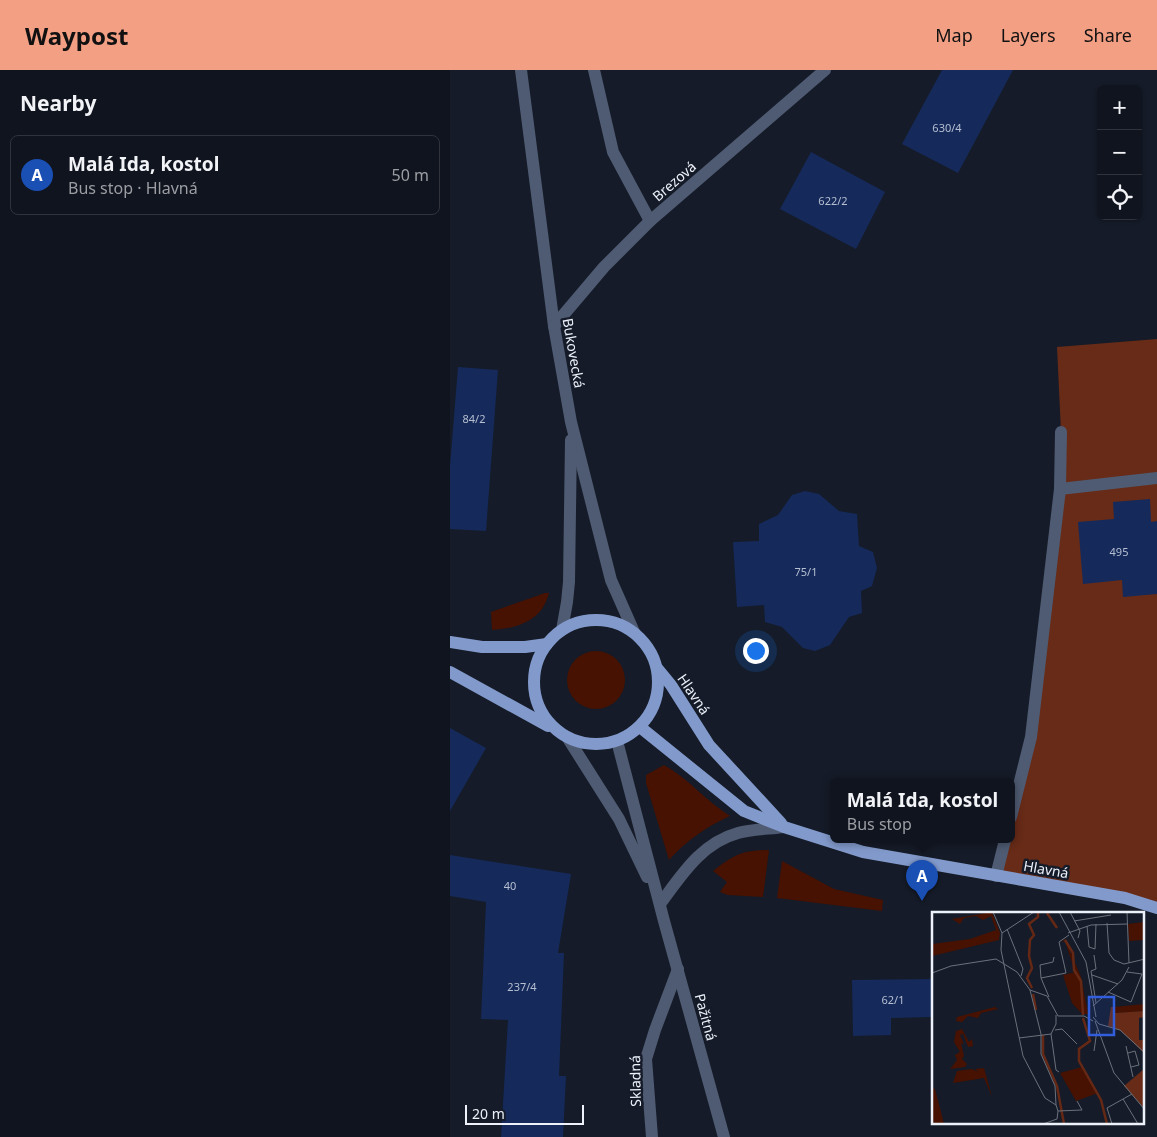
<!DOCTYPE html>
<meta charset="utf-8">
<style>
body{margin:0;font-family:"Noto Sans",sans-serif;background:#1e212b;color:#f1f3f6}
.controls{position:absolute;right:15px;top:15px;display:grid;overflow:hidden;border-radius:8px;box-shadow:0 1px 4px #0004}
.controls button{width:45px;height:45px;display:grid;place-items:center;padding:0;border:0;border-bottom:1px solid #30333c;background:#10141e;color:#f1f3f6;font:25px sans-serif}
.scale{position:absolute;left:15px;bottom:12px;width:119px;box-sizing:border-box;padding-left:5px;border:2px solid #ecf1fa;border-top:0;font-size:14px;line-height:18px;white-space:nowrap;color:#ecf1fa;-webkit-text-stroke:4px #151b28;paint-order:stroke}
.you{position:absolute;left:305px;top:580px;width:18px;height:18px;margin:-12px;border:4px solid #fff;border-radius:50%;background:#1a73e8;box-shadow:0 0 0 8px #1a73e833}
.badge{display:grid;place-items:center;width:32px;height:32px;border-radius:50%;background:#f39f84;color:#fff;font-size:16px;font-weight:700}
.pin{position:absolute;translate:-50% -41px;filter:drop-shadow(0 1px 2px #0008)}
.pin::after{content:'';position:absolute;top:26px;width:18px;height:15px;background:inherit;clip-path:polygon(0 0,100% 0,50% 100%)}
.popup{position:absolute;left:380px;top:708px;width:185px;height:65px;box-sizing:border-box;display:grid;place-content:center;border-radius:8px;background:#10141e;filter:drop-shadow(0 1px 4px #0005);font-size:16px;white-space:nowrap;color:#9c9ea4}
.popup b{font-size:19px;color:#f1f3f6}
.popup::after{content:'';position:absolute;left:50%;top:100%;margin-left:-10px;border:10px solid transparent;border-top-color:#10141e}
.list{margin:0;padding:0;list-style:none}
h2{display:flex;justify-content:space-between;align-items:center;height:65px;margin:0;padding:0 20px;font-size:21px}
h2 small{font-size:16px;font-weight:400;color:#9c9ea4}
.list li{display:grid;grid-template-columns:32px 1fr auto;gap:15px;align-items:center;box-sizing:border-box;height:80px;margin:0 10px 10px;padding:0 10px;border:1px solid #30333c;border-radius:8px}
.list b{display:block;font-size:19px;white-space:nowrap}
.list p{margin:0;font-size:16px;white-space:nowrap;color:#9c9ea4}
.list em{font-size:16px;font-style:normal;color:#9c9ea4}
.icon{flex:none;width:28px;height:28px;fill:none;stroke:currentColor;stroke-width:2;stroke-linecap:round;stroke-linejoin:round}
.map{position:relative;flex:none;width:707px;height:1067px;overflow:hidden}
header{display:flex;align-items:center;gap:30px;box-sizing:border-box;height:70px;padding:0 25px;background:#f39f84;color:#111}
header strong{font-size:24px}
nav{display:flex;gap:28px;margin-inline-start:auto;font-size:18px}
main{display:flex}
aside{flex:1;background:#10141e}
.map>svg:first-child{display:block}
</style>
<header>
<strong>Waypost</strong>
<nav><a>Map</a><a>Layers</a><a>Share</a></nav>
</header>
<main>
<aside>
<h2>Nearby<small></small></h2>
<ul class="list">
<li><span class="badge" style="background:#1a4fb4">A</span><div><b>Malá Ida, kostol</b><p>Bus stop · Hlavná</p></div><em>50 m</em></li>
</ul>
</aside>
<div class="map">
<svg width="707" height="1067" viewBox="0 0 707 1067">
<rect width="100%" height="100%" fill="#151b28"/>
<g fill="#471201">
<path d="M 95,523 L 99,523 C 92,551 68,558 42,560 L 41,542 Z"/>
<circle cx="146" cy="610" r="29"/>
<path d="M 214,695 C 239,709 256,731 280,746 C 256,757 237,770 219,790 L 196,713 L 196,705 Z"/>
<path d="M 319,780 L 313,827 L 278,825 L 270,822 L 277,812 L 263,801 C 284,785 292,780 319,780 Z"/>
<path d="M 332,791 L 384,819 L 433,830 L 432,841 L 327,828 Z"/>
</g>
<path fill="#672b17" d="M 707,269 L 707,838 L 546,806 L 561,770 L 561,747 L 581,667 L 611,362 L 607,277 Z"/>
<g fill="#152a5a">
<path d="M 492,0 L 563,0 L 508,103 L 452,74 Z"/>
<path d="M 361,82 L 435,122 L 406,179 L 330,139 Z"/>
<path d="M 8,297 L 48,300 L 36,461 L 0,459 L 0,396 Z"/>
<path d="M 355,421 L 369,424 L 389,441 L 407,444 L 409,476 L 423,482 L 427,498 L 422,516 L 411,521 L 412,543 L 399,547 L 380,575 L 365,581 L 353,578 L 332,557 L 315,552 L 314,535 L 287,537 L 285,504 L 283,472 L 309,471 L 309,454 L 328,445 L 342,425 Z"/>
<path d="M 700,429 L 701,452 L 707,451 L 707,524 L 673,527 L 672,510 L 633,514 L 628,452 L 664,449 L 663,432 Z"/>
<path d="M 0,658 L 36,678 L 0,741 Z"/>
<path d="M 0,785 L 121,804 L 108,883 L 114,883 L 109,1006 L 116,1006 L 113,1067 L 51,1067 L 58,950 L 31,949 L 36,832 L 0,826 Z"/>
<path d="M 483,909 L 483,947 L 441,948 L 441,965 L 403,966 L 402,910 Z"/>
</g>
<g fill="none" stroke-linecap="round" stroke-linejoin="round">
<g stroke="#4f5b72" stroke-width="12">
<path d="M 71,0 L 104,256 L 121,352 L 161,510 L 184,562"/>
<path d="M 144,0 L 163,82 L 200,151"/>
<path d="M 104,256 L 154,197 L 200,151 L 375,0"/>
<path d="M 610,419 L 707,408"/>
<path d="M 112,560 L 117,532 L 119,512 L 121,370"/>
<path d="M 119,670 L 169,749 L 197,807"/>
<path d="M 167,671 L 214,851 L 274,1067"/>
<path d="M 561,747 L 581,667 L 610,419 L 611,362"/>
<path d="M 546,806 L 555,770"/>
<path d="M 210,834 C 231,806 251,773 288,763 C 302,759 319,759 334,757"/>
<path d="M 202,1067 L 196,989 L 205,960 L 228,899"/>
</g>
<g stroke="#829acb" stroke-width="12">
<circle cx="146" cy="612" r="62"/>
<path d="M 0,572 L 32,577 L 75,577 L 97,574"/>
<path d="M 207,598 L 221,615 L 259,675 L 331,753"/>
<path d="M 0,602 L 98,656"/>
<path d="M 190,657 L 294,741 L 334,757 L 413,782 L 675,828 L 707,838"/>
</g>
</g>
<g text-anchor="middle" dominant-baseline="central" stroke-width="5" stroke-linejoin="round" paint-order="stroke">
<g font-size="11" fill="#b6bfd2">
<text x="497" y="57">630/4</text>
<text x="383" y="130">622/2</text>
<text x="24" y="348">84/2</text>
<text x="669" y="481">495</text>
<text x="356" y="501">75/1</text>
<text x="60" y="815">40</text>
<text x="72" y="916">237/4</text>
<text x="443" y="929">62/1</text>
</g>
<g font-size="14" fill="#ecf1fa" stroke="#151b28">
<text transform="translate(224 111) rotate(-41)">Brezová</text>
<text transform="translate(124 283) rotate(80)">Bukovecká</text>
<text transform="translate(244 624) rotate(56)">Hlavná</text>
<text transform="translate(596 799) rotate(10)">Hlavná</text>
<text transform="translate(256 947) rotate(75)">Pažitná</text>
<text transform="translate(185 1011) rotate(-91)">Skladná</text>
</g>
</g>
<g transform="translate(482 842)">
<rect width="212" height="212" fill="#151b28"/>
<path d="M 60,0 L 68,21 L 67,28 L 0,44 L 0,32 L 38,27 L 64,18 L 59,4 L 51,8 L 44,4 L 32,6 L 28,12 L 20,7 ZM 212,10 L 212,28 L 197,29 L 196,12 ZM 133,27 L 149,65 L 156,102 L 150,102 L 140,91 L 131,63 L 143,60 L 133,29 L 129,30 ZM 212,92 L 212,99 L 183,101 L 182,95 ZM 63,95 L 66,97 L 49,101 L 46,106 L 36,104 L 30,110 L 24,109 L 25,105 ZM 30,117 L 37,130 L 40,127 L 41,134 L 36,135 L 31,122 L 28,123 L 32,132 L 29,131 L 32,144 L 30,147 L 35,152 L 33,155 L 18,157 L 25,148 L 23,143 L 28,140 L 22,130 L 24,119 ZM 150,155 L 166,181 L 144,189 L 128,161 ZM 52,156 L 60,185 L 52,166 L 21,171 L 25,159 L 40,157 L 46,160 L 43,157 ZM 0,176 L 3,177 L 12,212 L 0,212 Z" fill="#471201"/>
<path d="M 212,82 L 212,105 L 207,106 L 207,128 L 212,128 L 212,141 L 188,118 L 176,114 L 179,95 L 182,95 L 183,101 L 212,99 ZM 212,157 L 212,196 L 192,174 Z" fill="#672b17"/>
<path fill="none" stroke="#642815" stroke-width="2.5" d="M 115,1 L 125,16M 133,28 L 141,41 L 142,58 L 149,69 L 151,103M 100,76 L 95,66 L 100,56 L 97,44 L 98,28 L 102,23 L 97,12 L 106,5 L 106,0M 101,82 L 104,98M 151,106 L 158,129 L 147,137 L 147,149 L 169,188 L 175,212M 111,123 L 111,142 L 125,174 L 132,212"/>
<path fill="none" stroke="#6b717c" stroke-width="1" d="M 61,0 L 70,21 L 69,38 L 91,144 L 113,186 L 124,193 L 126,199 L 125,207 L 111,212M 127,0 L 154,50 L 164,105M 138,0 L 148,19 L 146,26M 195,0 L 197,51M 142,9 L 179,3M 175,11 L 177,41 L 182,48 L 192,52 L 213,47M 155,14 L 157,35 L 163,37 L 164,12M 75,17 L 91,57 L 89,64M 70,21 L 102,0M 136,21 L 159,13 L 196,12M 162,43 L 164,57 L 159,59 L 164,91M 0,61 L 19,54 L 64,47 L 85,60 L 98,78 L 115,84 L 126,104 L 152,104 L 161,109M 160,63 L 186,72M 109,66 L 134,61 L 127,30 L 137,23M 98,78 L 109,122 L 109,142 L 123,174 L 124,193M 176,80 L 199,90 L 210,62 L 195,60M 117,85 L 109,66 L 108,53 L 121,50 L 122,45M 161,94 L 190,68 L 197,55M 161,105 L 167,112 L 188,118 L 213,141M 163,109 L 182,161 L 213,198M 123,118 L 130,117 L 145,132M 119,122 L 124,158 L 127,160M 87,126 L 119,122 L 124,112 L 124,103M 194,134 L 201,165M 162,139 L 165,118M 196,141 L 203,139 L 207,153 L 199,155M 191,187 L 206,212M 126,199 L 150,198 L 145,189M 180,212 L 175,196 L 200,182"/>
<path fill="#325edb" fill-opacity="0.15" stroke="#325edb" stroke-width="2.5" d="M 157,85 L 182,85 L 182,123 L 157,123 Z"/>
<rect width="212" height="212" fill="none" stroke="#ecf1fa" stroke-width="2.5"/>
</g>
</svg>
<div class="controls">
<button>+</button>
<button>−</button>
<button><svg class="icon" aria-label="locate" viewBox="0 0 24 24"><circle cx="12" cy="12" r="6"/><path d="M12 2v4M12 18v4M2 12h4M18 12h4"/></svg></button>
</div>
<div class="scale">20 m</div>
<div class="you"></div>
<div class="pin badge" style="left:472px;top:831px;background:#1a4fb4">A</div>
<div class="popup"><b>Malá Ida, kostol</b>Bus stop</div>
</div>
</main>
